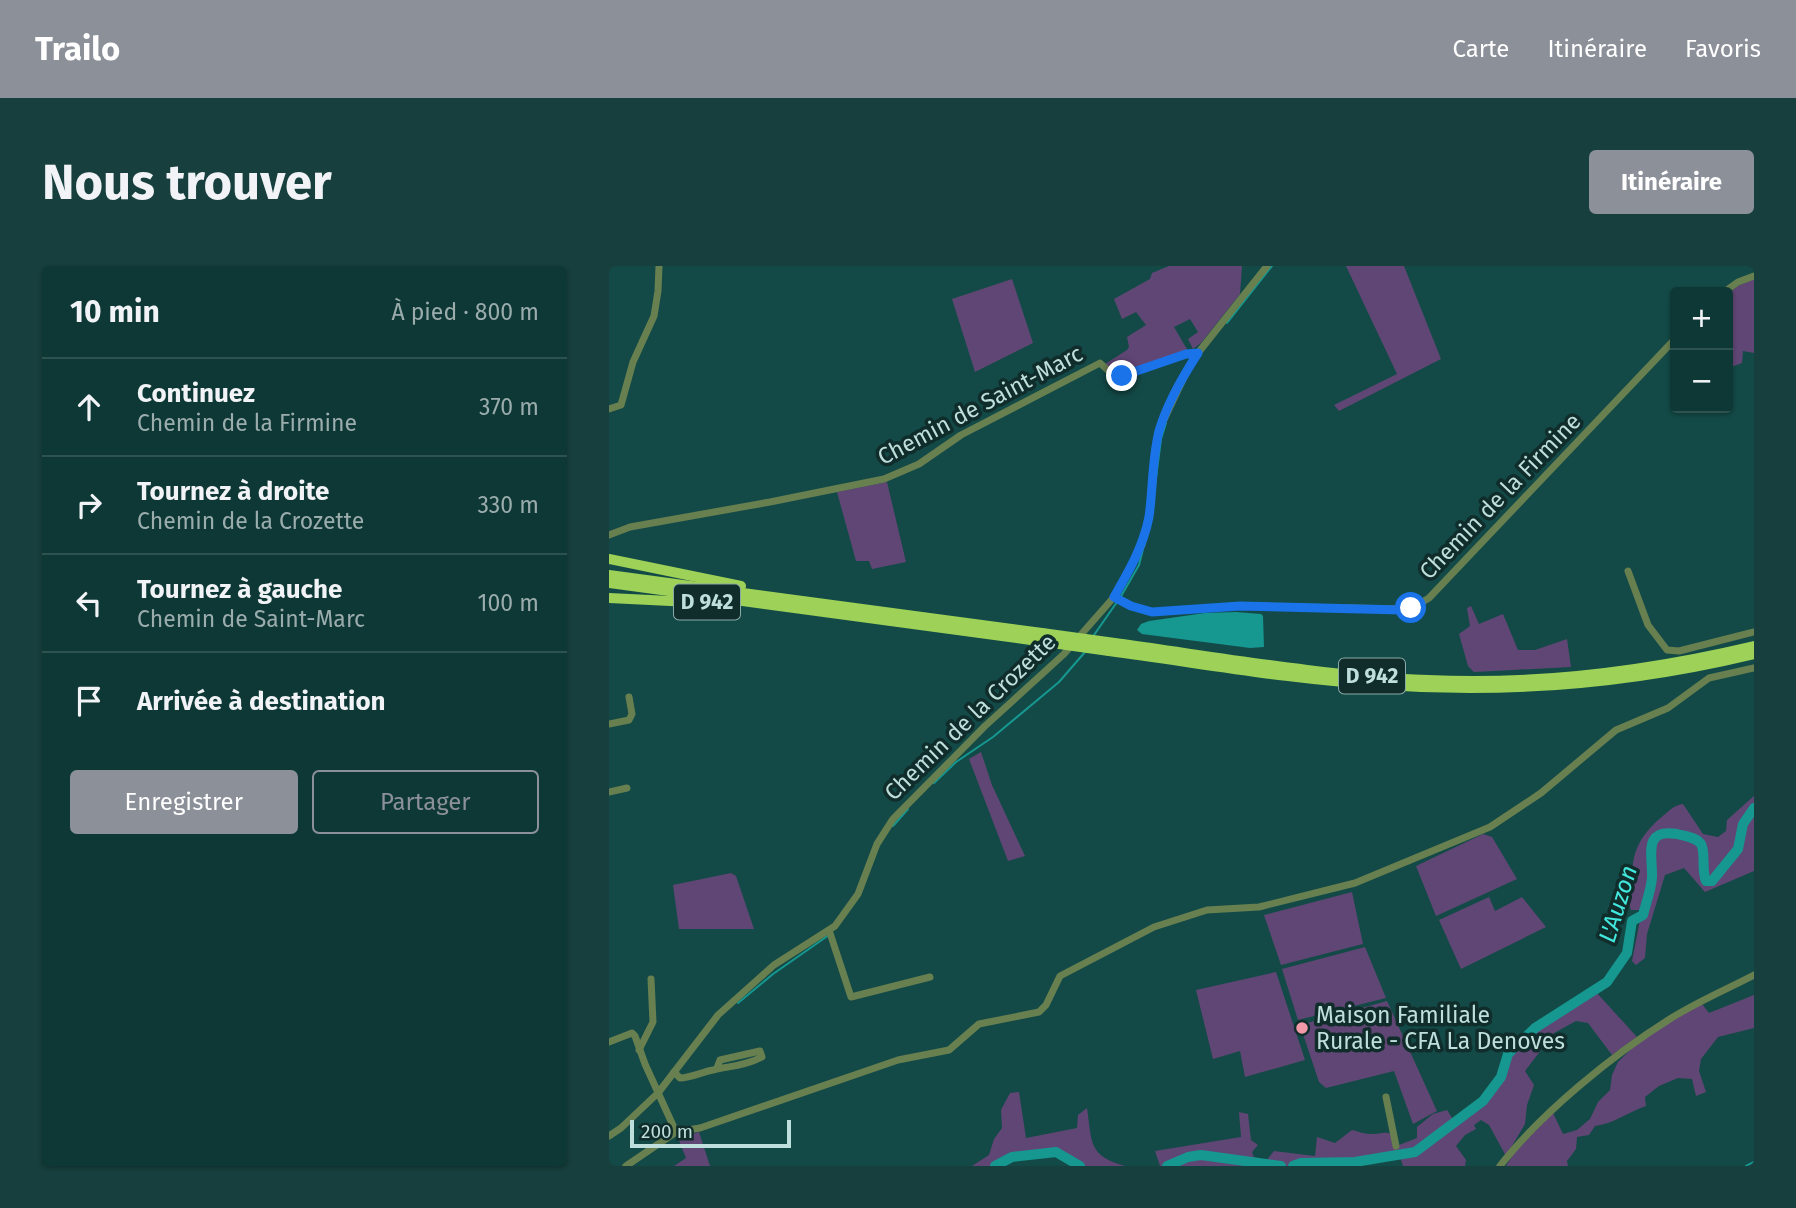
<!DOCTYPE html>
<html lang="fr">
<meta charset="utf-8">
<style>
body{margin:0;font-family:"Fira Sans",sans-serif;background:#173f3d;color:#f1f3f6}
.controls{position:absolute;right:21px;top:21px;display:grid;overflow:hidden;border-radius:7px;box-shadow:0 2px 5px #0004}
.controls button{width:63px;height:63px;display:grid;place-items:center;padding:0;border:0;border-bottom:2px solid #2e5250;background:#0e3835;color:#f1f3f6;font:35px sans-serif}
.scale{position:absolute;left:21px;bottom:18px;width:161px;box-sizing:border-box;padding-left:7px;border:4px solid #bedfdb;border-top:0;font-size:19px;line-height:24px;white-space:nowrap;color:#bedfdb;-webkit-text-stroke:5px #102d2b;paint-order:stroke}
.stop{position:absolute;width:21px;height:21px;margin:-16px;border:5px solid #1a73e8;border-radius:50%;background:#fff}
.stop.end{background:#1a73e8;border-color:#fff;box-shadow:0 2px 7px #0008}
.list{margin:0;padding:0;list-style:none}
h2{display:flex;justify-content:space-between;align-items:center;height:91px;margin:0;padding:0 28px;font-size:30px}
h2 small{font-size:23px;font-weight:400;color:#9bacad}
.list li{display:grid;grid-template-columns:46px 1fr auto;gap:21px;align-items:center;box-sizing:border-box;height:98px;padding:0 28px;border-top:2px solid #2e5250}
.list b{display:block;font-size:26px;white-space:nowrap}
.list p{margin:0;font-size:23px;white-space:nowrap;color:#9bacad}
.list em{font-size:23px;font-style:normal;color:#9bacad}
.actions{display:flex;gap:14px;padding:21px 28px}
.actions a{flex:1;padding:16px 0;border:2px solid #8c9099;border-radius:7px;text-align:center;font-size:24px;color:#8c9099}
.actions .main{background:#8c9099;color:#fff}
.icon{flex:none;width:38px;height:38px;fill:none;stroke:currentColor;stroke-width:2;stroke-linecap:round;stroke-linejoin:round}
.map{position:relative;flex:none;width:1145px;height:900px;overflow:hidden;border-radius:7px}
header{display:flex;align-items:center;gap:42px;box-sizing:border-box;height:98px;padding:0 35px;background:#8c9099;color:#fff}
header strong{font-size:33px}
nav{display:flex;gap:38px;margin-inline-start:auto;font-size:24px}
.intro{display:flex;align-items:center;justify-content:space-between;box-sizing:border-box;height:168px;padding:0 42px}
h1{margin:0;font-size:49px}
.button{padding:18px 32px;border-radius:7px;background:#8c9099;color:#fff;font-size:24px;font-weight:700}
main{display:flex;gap:42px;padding:0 42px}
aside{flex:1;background:#0e3835;border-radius:7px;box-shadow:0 2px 5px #0004}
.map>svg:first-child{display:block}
</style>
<header>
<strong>Trailo</strong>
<nav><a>Carte</a><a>Itinéraire</a><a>Favoris</a></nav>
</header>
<div class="intro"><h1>Nous trouver</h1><a class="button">Itinéraire</a></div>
<main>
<aside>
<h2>10 min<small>À pied · 800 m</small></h2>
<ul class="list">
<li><svg class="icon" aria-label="ahead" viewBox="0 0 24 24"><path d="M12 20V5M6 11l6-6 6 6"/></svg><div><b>Continuez</b><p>Chemin de la Firmine</p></div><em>370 m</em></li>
<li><svg class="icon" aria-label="right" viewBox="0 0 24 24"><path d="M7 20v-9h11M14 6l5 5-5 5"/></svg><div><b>Tournez à droite</b><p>Chemin de la Crozette</p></div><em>330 m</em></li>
<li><svg class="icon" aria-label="left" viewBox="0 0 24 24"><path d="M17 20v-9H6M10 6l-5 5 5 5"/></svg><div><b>Tournez à gauche</b><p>Chemin de Saint-Marc</p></div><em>100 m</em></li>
<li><svg class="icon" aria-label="arrive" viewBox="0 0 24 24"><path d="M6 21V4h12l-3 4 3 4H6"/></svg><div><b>Arrivée à destination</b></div></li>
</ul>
<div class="actions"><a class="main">Enregistrer</a><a>Partager</a></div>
</aside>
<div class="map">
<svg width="1145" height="900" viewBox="0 0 1145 900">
<rect width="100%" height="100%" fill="#134a47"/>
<g fill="#604674">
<path d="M 560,0 L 633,0 L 631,28 L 592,77 L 584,83 L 579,73 L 589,66 L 581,53 L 565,61 L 579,85 L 506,109 L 496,98 L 518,84 L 520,81 L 518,71 L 537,59 L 527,46 L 513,53 L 505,33 L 541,13 L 543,7 Z"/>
<path d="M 737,0 L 795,0 L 832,93 L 730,145 L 725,139 L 788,108 Z"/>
<path d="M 403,13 L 424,77 L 366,106 L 343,33 Z"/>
<path d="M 1145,13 L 1145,87 L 1134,85 L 1133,97 L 1119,102 L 1119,28 L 1129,20 Z"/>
<path d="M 278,216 L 297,296 L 263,303 L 260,295 L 247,295 L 228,226 Z"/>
<path d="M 862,340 L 870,358 L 894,348 L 909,384 L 926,384 L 958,373 L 962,401 L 865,406 L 859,400 L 850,368 L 861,360 L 858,342 Z"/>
<path d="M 372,486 L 383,519 L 416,590 L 399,595 L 360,493 Z"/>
<path d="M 1145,530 L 1145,605 L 1096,626 L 1075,602 L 1056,609 L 1038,668 L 1036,692 L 1027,699 L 1023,695 L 1033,644 L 1022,644 L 1016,624 L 1024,614 C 1021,586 1033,567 1055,549 C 1061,544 1066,539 1074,538 L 1094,568 L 1109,571 L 1117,565 L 1118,554 Z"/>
<path d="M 874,568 L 883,571 L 908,613 L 827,650 L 807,600 Z"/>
<path d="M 122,607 L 127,610 L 145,663 L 70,663 L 64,619 Z"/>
<path d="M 743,626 L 754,678 L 672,699 L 655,649 Z"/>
<path d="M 880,631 L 886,645 L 913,631 L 937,661 L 852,703 L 830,654 Z"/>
<path d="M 756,681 L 777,732 L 689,754 L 673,703 Z"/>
<path d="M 667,706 L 696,794 L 636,811 L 631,785 L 604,793 L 587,724 Z"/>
<path d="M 987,726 L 1028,771 L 1003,789 L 979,757 L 967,755 L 945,767 L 916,805 L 925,819 L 918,839 L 916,858 L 897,890 L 880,859 L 872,854 L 865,859 L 867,863 L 856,869 L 847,880 L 857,894 L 856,900 L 794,900 L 791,891 L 750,898 L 694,898 L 690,900 L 551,900 L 546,885 L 632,871 L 630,846 L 639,848 L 642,874 L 649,879 L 643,886 L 645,891 L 657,895 L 665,885 L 706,890 L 708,871 L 726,877 L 743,864 C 748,865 755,868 761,868 C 778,868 780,861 790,879 L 808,872 L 808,861 L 824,848 L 838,844 L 847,858 L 875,837 L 894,813 L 901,790 L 928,765 Z"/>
<path d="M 1145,729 L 1145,762 L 1109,771 L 1092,793 L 1090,805 L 1097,826 L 1087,830 L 1083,813 L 1069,812 L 1050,820 L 1036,831 L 1037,840 C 1019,846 1004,858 986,860 L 980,869 L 968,871 L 967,883 L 958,895 L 959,900 L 897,900 L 906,886 L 944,847 L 954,868 L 968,864 L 981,853 L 989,836 L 1001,824 L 1003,809 L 1009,796 L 1023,782 L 1063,754 L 1093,738 L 1100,747 Z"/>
<path d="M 778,735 L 828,845 L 804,858 L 785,805 L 717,822 L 710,816 L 691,759 Z"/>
<path d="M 410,826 L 417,872 L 468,862 L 469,849 L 478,842 C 483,876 479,890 516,900 L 473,900 L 445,884 L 403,889 L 382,900 L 363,900 L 380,889 L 385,873 L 393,862 L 392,844 L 401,827 Z"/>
<path d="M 90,866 L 101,900 L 65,900 L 77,892 L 69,872 Z"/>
</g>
<path fill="#169790" d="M 627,346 L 652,348 L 654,350 L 655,381 L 641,382 L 533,368 L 528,364 L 532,358 L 540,355 L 596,347 Z"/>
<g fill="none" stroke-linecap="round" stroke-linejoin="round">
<g stroke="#169790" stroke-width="2">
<path d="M 618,57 L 663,0"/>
<path d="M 546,220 L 552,173 L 557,157"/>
<path d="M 511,332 L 530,299 L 534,283"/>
<path d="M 485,369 L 508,336"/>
<path d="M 325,517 L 347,496 L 384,471 L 450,416 L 476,386"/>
<path d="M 284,560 L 299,543"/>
<path d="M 129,737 L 164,708 L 220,669"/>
<path d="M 1137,900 L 1145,896"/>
</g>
<g stroke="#169790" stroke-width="10">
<path d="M 386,900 L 403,891 L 447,886 L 471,900"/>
<path d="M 558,900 L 579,891 L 592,889 L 672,900"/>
<path d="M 684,900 L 692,897 L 746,896 L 806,886 L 874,835 L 892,811 L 899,788 L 926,762 L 998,716 L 1018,687 L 1023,655 L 1034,649 C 1037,637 1042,624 1043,612 C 1044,590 1033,562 1068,568 C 1076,570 1087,571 1092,578 C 1097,586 1092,604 1097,615 L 1103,615 L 1129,583 L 1134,558 L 1145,542"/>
</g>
<g stroke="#687f50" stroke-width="7">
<path d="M 1115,26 L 1129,16 L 1145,10"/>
<path d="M 0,143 L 12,139 L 24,96 L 45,50 L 49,25 L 50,0"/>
<path d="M 0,269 L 21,261 L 161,236 L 275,213 L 310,198 L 352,169 L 491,97 L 504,109 L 513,110 L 577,88 L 589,87"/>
<path d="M 1019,305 L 1039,359 L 1058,384 L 1070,385 L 1145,366"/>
<path d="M 505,331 L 522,340 L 543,346 L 631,340 L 793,343 L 810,338 L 820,332 L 1066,73"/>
<path d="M 0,458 L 20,454 L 23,448 L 20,431"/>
<path d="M 0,526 L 18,522"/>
<path d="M 220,664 L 242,731 L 321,711"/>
<path d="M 0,776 L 23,767 L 26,770 L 36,798 L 67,866 L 91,862 L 289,794 L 340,784 L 370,758 L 430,746 L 437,739 L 451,710 L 545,661 L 598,644 L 650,641 L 746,617 L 881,561 L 932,527 L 1007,464 L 1059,442 L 1100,412 L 1145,402"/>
<path d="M 30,784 L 44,756 L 42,713"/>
<path d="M 65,806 L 71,812 C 82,812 93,806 104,804 C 121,800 136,800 153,791 L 151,785 L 111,794 L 108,802"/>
<path d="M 777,831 L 787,880"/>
<path d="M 0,870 L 12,862 L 49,827 L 109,749 L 165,699 L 226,660 L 249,628 L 268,578 L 284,553 L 376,460 L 455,388 L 505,331 L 533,279 L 540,251 L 546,183 L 551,162 L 578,105 L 589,87 L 658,0"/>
<path d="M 17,900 L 67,866"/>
<path d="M 891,900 C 933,846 1006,787 1064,751 C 1090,735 1118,723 1145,709"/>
</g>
<g stroke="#9dd157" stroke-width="10">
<path d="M 0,293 L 132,320"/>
<path d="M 0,309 L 433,367"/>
<path d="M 0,317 L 429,375"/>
<path d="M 0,332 L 102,337"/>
<path d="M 513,378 C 614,392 716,410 819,414 C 928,419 1039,405 1145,380"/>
<path d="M 500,385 C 591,397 683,414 775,419 C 899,428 1024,417 1145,388"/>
</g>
<g stroke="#9dd157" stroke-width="10">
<path d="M 433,367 L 513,378"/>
<path d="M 429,375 L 500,385"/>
</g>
</g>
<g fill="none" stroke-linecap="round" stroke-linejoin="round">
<path stroke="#1a73e8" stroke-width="9" d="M 513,110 L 577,88 L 589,87 C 574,110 558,138 550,165 C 543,193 544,223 540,251 C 534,281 520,305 505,331 L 522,340 L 543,346 L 631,340 L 793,344 L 802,342"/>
</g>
<circle fill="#f39aa9" stroke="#102d2b" stroke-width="2.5" cx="693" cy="762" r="7"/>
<g text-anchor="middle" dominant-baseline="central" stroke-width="7" stroke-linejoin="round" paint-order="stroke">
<g fill="#102d2b" stroke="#8aaaa6" stroke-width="2">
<rect x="65" y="318.5" width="66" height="35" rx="5"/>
<rect x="730" y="392.5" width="66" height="35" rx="5"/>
</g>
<g font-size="21" font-weight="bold" fill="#bedfdb">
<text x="98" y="336">D 942</text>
<text x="763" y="410">D 942</text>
</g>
<g font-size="23" fill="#bedfdb" stroke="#102d2b">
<text transform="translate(371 139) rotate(-28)">Chemin de Saint-Marc</text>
<text transform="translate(891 230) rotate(-46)">Chemin de la Firmine</text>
<text transform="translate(361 451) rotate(-44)">Chemin de la Crozette</text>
</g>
<g font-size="23" fill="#bedfdb" stroke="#102d2b" text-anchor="start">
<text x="707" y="749">Maison Familiale<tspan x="707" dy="26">Rurale - CFA La Denoves</tspan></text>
</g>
<g font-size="24" font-style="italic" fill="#42e7dd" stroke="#102d2b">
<text transform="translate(1009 638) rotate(-73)">L'Auzon</text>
</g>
</g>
</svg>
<div class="controls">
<button>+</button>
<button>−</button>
</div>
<div class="scale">200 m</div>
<div class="stop" style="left:802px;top:342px"></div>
<div class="stop end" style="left:513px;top:110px"></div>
</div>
</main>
